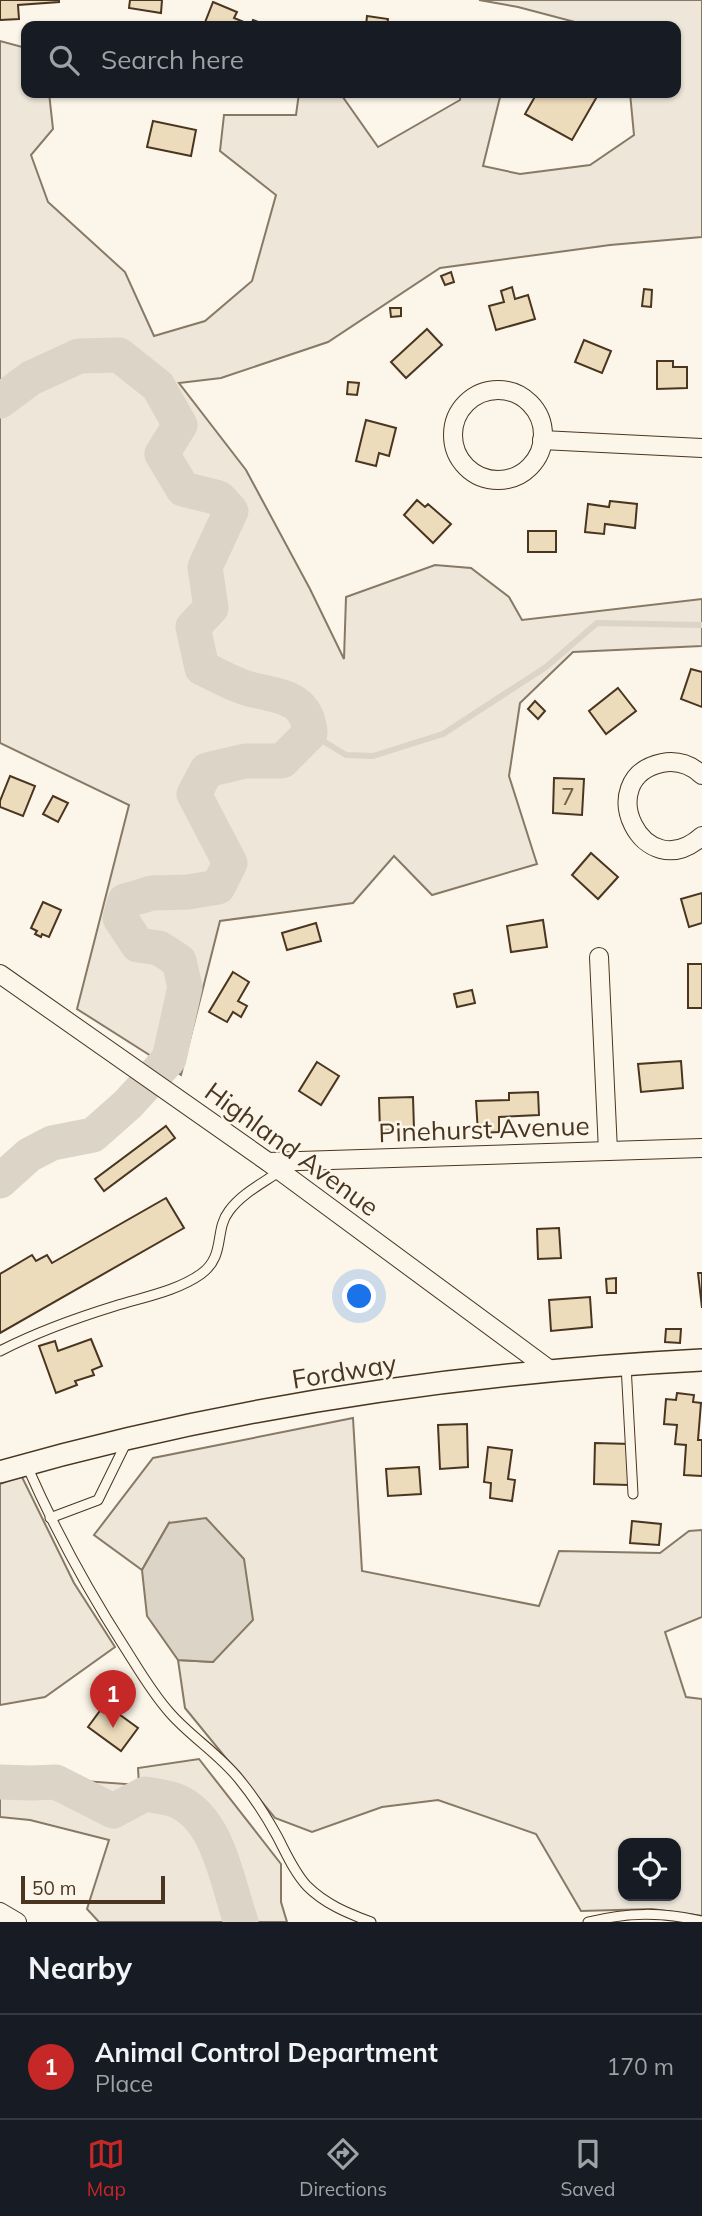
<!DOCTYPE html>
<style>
body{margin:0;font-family:Mulish,sans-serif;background:#20242c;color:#f1f3f6}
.controls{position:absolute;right:21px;bottom:21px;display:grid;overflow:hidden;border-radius:14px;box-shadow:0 2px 5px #0004}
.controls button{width:63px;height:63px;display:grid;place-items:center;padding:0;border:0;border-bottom:2px solid #363941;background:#171b24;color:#f1f3f6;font:35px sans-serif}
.scale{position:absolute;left:21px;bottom:18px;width:144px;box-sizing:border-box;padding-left:7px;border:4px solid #4a3520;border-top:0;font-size:19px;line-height:24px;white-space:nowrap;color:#4a3520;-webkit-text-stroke:5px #fbf6e9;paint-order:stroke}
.you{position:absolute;left:360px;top:1297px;width:24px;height:24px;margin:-18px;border:5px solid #fff;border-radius:50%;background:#1a73e8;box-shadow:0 0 0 10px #1a73e833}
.badge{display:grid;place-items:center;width:46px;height:46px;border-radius:50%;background:#c62828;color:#fff;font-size:23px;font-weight:700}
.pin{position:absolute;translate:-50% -58px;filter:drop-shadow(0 2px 4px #0008)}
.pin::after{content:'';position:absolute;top:37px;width:24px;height:21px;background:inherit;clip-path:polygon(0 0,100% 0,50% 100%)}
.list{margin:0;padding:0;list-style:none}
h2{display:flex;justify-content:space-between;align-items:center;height:91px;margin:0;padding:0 28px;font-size:30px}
h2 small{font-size:23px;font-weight:400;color:#9ea1a6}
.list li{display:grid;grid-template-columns:46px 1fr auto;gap:21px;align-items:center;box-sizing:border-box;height:105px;padding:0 28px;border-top:2px solid #363941}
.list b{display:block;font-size:26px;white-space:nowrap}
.list p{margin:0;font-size:23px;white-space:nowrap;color:#9ea1a6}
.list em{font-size:23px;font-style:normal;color:#9ea1a6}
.icon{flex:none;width:38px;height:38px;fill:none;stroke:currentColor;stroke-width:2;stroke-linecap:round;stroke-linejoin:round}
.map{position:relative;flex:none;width:702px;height:1922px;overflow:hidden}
.search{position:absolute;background:#171b24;box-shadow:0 2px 5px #0004;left:21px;right:21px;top:21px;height:77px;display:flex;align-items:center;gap:18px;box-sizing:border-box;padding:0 24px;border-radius:14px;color:#9ea1a6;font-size:26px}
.sheet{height:196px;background:#171b24}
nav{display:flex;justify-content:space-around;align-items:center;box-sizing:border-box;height:98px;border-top:2px solid #363941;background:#171b24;font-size:19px;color:#9ea1a6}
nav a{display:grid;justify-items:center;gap:4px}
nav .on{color:#c62828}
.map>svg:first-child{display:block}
</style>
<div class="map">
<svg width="702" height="1922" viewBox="0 0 702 1922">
<rect width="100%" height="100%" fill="#fbf6e9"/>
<g fill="#ede6d9" stroke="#887966" stroke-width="2" fill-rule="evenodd">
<path d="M 479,0 L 702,0 L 702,237 L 610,245 L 440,268 L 328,342 L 221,378 L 179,383 L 246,470 L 310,589 L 344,659 L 346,597 L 435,565 L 471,568 L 509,597 L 522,620 L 702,599 L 702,646 L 573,652 L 520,703 L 509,776 L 537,864 L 432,895 L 394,856 L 353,903 L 220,921 L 181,1075 L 77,1009 L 129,805 L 0,743 L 0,41 L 26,48 L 26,93 L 49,93 L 53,129 L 31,155 L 48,202 L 125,272 L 154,336 L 205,321 L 252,281 L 276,195 L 220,151 L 224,115 L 296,115 L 299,93 L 340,93 L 378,147 L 460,100 L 461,93 L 501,93 L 483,166 L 520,174 L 590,165 L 634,135 L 630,93 L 676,93 L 676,26 L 590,26 L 518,7 Z"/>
<path d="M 353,1418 L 362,1571 L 539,1606 L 559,1551 L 660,1553 L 689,1531 L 702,1530 L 702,1617 L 665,1632 L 686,1697 L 702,1699 L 702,1916 L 652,1909 L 581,1911 L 536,1834 L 438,1800 L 382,1807 L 312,1832 L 275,1818 L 185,1708 L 178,1660 L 213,1662 L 169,1523 L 142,1570 L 94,1535 L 153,1458 ZM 623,1843 L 676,1843 L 676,1896 L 623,1896 Z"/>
<path d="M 21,1475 L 74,1583 L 115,1647 L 45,1697 L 0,1705 L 0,1484 Z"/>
<path d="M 199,1759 L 281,1864 L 281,1902 L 287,1922 L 99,1922 L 87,1909 L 109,1840 L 30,1820 L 0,1817 L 0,1775 L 139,1785 L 138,1768 Z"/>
</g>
<path fill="#dcd4c6" stroke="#887966" stroke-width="2" d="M 206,1518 L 244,1559 L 253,1620 L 213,1662 L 178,1660 L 147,1616 L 142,1570 L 169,1523 Z"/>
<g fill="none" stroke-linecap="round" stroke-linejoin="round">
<path stroke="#dcd4c6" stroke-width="6" d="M 310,733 L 346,755 L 373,756 L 443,734 L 546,667 L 597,623 L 702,625"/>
<g stroke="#dcd4c6" stroke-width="35">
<path d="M 0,401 L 31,378 L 79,356 L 119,355 L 158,386 L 180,425 L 162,454 L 183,489 L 219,498 L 231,511 L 205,567 L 211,608 L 193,627 L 202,668 C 215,674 229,682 243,687 C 272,697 307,692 310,733 L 282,761 L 245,761 L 207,770 L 194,794 L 230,863 L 218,887 L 188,892 L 152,893 L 125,901 L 120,918 L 138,945 L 159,948 L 179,961 L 185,987 L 169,1059 L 128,1104 L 93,1135 L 52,1143 L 29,1155 L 0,1181"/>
<path d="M 0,1782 L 32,1783 L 56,1782 L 113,1811 L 145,1794 C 155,1796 167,1797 177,1801 C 219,1819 227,1883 241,1922"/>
</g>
</g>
<g fill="#ecdcbc" stroke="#4a3520" stroke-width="2">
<path d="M 0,0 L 59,0 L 59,2 L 18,5 L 19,19 L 0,20 Z"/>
<path d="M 130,0 L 162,0 L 161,13 L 129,8 Z"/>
<path d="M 213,2 L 237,12 L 234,18 L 251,25 L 253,20 L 268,26 L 204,25 Z"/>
<path d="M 367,16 L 388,19 L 387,26 L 366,26 Z"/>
<path d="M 537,93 L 599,93 L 572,140 L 525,114 Z"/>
<path d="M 153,121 L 196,130 L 191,156 L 147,147 Z"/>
<path d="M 451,272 L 454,282 L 445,285 L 441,276 Z"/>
<path d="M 512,287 L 515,299 L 528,295 L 535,319 L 496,330 L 489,306 L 504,302 L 501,291 Z"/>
<path d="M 644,289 L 652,290 L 651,307 L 642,306 Z"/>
<path d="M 390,308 L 401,308 L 401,316 L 391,317 Z"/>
<path d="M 427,329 L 442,345 L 406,378 L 391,362 Z"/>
<path d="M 584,340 L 611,351 L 602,373 L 575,362 Z"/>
<path d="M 657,361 L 673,361 L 673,367 L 687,367 L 687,388 L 657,389 Z"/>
<path d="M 348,382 L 359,383 L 357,395 L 347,394 Z"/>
<path d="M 366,420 L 396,428 L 389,456 L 379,453 L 376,466 L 356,461 Z"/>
<path d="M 417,500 L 425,507 L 428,504 L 451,524 L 433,543 L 404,515 Z"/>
<path d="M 610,501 L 637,504 L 635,528 L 605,524 L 604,534 L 585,532 L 588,504 L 609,507 Z"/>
<rect x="528" y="531" width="28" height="21"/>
<path d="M 691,669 L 702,672 L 702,707 L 681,699 Z"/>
<path d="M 618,688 L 636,711 L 606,734 L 589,711 Z"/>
<path d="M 535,701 L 545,711 L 538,719 L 528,709 Z"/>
<path d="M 10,776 L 35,786 L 23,816 L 0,807 L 0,801 Z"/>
<path d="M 554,778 L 584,779 L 582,815 L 553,813 Z"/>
<path d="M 53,796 L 68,803 L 58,822 L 43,814 Z"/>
<path d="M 591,853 L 618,877 L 598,899 L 572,875 Z"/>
<path d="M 702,893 L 702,923 L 689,927 L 681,899 Z"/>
<path d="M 43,902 L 61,910 L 49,937 L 42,934 L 41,937 L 35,934 L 37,931 L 31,928 Z"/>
<path d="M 543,920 L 547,947 L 511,952 L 507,926 Z"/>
<path d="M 316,923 L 321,941 L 287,950 L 282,933 Z"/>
<rect x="688" y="964" width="14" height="44"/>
<path d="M 233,972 L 249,982 L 238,1001 L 247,1006 L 241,1017 L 233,1012 L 227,1022 L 209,1012 Z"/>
<path d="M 472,990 L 475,1003 L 457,1007 L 454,994 Z"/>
<path d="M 681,1061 L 683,1088 L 641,1092 L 638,1064 Z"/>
<path d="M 317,1062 L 339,1076 L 321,1105 L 299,1091 Z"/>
<path d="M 538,1092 L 539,1115 L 499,1117 L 499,1132 L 478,1133 L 476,1101 L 509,1100 L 509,1093 Z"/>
<path d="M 413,1097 L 414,1129 L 380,1131 L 379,1098 Z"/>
<path d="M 166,1126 L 175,1138 L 104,1191 L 95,1179 Z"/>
<path d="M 166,1198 L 184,1228 L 0,1333 L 0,1274 L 32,1255 L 36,1261 L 47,1255 L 52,1263 Z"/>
<path d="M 559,1228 L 561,1258 L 538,1259 L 537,1229 Z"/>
<path d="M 698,1273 L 702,1273 L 702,1308 Z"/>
<path d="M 616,1278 L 616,1293 L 607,1293 L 606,1279 Z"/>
<path d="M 590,1297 L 592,1327 L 551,1331 L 549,1300 Z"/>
<path d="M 666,1329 L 681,1329 L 680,1343 L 665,1342 Z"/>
<path d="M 91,1339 L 102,1366 L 92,1370 L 94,1375 L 75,1381 L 77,1385 L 56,1393 L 39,1346 L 55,1341 L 58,1351 Z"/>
<path d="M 677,1393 L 694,1395 L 693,1402 L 701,1403 L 698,1440 L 702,1440 L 702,1476 L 684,1475 L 686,1445 L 675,1444 L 677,1425 L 664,1424 L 666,1399 L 676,1400 Z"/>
<path d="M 467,1424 L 468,1467 L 440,1469 L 438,1425 Z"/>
<path d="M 595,1443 L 631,1444 L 629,1485 L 594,1484 Z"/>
<path d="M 488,1447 L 512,1450 L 508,1479 L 515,1480 L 512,1501 L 490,1498 L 491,1483 L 484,1482 Z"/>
<path d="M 419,1467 L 421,1494 L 388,1496 L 386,1469 Z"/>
<path d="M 632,1521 L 661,1524 L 659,1545 L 630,1543 Z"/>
<path d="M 105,1704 L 138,1728 L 121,1751 L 88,1727 Z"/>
</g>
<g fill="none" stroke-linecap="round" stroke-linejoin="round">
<defs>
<g id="service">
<path d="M 0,1351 C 37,1332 76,1318 115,1306 C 144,1297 177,1291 201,1274 C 226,1256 214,1230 229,1211 C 241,1194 263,1183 280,1171"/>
<path d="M 626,1365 L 633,1494"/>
<path d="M 27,1466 C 55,1530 87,1589 125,1648 C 139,1670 152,1693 170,1713 C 191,1737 219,1754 239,1779 C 253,1796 266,1816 277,1836 C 286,1853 294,1872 307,1886 C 325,1904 347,1913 371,1922"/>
<path d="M 50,1518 L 98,1500 L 127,1441"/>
<path d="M 588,1922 C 629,1912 661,1912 702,1921"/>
</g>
<g id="minor">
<circle cx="498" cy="435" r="45"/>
<path d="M 542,440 L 702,448"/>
<path d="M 702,775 C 691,765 677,760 662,763 C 591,778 643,889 702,836"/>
<path d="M 599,957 L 608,1151"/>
<path d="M 0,974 L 268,1162 L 550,1370"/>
<path d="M 268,1162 L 702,1148"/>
<path d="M 0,1912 L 17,1922"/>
</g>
<path id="tertiary" d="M 0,1472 C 226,1407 468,1372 702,1360"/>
</defs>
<use href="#service" stroke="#4a3520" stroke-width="11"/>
<use href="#minor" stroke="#4a3520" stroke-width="20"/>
<use href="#tertiary" stroke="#4a3520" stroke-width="24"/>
<use href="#service" stroke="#fbf6e9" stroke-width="9"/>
<use href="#minor" stroke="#fbf6e9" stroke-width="18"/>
<use href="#tertiary" stroke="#fbf6e9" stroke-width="21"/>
</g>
<g text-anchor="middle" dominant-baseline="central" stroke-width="5" stroke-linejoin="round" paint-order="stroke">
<g font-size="23" fill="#725f47">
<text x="568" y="796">7</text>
</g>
<g font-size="26" fill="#4a3520" stroke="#fbf6e9">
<text transform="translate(484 1129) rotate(-2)">Pinehurst Avenue</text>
<text transform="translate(292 1149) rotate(36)">Highland Avenue</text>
<text transform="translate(344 1371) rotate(-9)">Fordway</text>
</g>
</g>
</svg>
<div class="controls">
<button><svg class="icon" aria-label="locate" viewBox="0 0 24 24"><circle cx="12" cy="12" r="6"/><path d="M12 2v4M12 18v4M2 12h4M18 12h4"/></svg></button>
</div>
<div class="scale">50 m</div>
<div class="you"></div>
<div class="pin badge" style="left:113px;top:1728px">1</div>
<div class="search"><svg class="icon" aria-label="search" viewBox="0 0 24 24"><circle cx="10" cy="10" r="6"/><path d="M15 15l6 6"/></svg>Search here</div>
</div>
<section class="sheet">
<h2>Nearby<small></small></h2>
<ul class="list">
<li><span class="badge">1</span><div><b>Animal Control Department</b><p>Place</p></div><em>170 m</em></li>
</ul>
</section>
<nav>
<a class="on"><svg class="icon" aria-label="map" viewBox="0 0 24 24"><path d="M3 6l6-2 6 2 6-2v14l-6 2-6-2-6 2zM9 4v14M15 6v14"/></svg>Map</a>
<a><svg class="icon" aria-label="directions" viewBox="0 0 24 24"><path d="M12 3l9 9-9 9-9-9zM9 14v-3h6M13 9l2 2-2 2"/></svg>Directions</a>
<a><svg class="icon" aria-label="saved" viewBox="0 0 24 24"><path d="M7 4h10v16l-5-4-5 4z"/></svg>Saved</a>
</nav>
